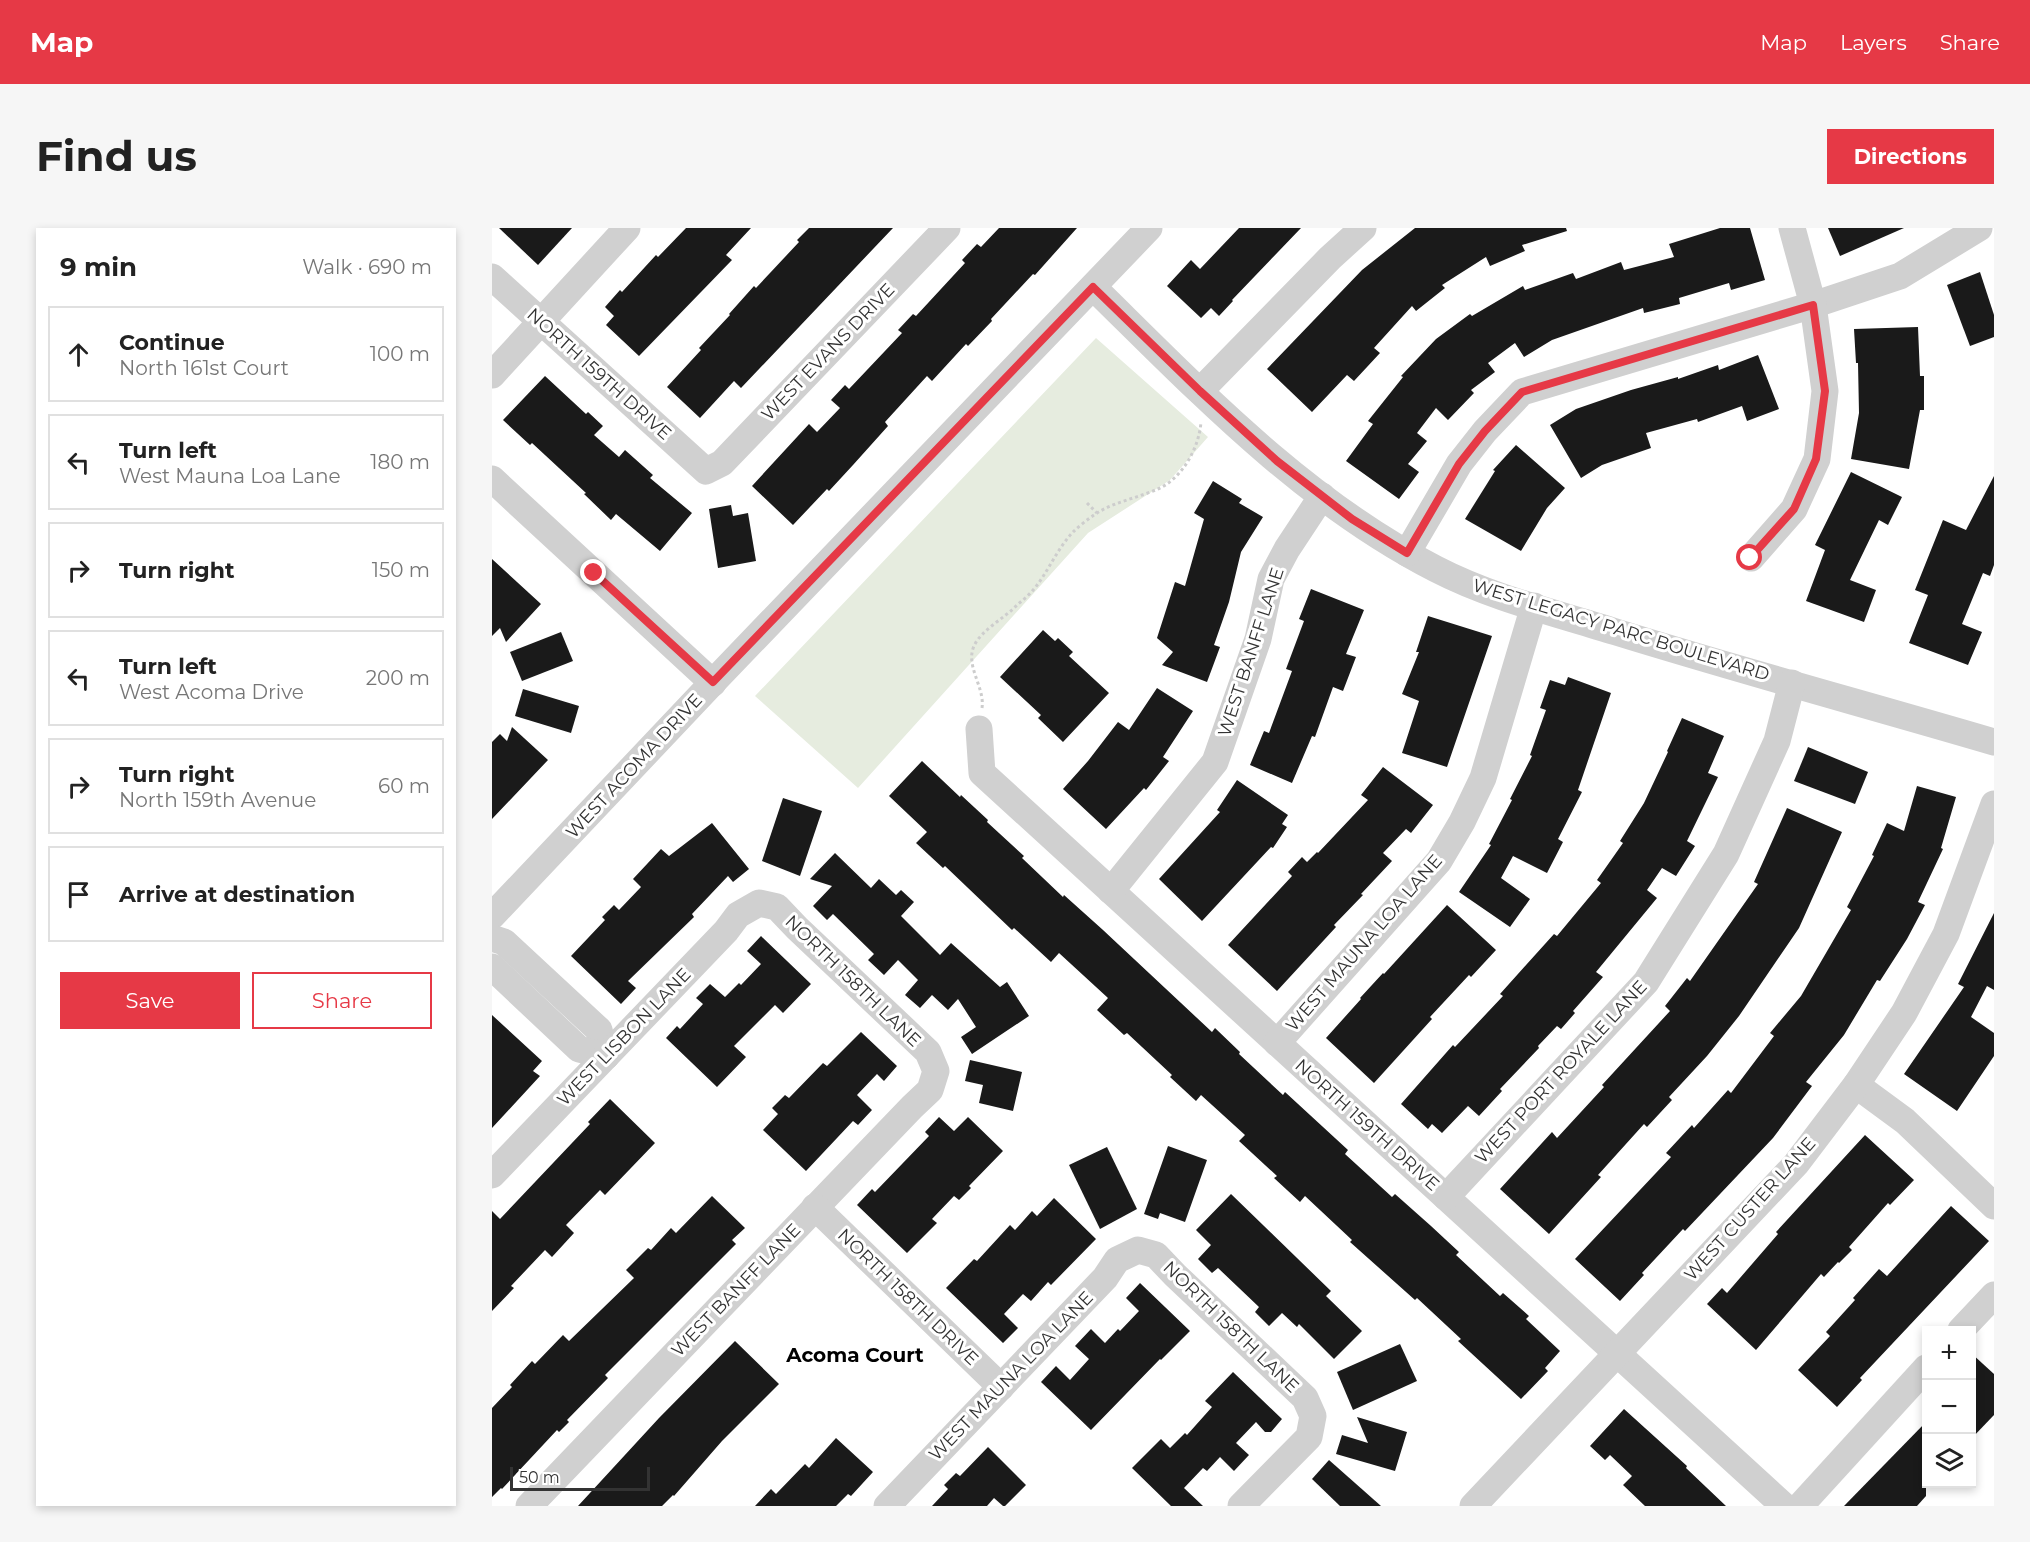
<!DOCTYPE html>
<meta charset="utf-8">
<style>
body{margin:0;font-family:Montserrat,sans-serif;background:#f6f6f6;color:#222}
.controls{position:absolute;right:18px;bottom:18px;display:grid;overflow:hidden;border-radius:0px;box-shadow:0 3px 9px #0003}
.controls button{width:54px;height:54px;display:grid;place-items:center;padding:0;border:0;border-bottom:2px solid #e0e0e0;background:#fff;color:#222;font:30px sans-serif}
.scale{position:absolute;left:18px;bottom:15px;width:140px;box-sizing:border-box;padding-left:6px;border:3px solid #333;border-top:0;font-size:16px;line-height:21px;white-space:nowrap;color:#333;-webkit-text-stroke:4px #fff;paint-order:stroke}
.stop{position:absolute;width:18px;height:18px;margin:-14px;border:4px solid #e63946;border-radius:50%;background:#fff}
.stop.end{background:#e63946;border-color:#fff;box-shadow:0 2px 6px #0008}
.list{margin:0;padding:0;list-style:none}
h2{display:flex;justify-content:space-between;align-items:center;height:78px;margin:0;padding:0 24px;font-size:26px}
h2 small{font-size:20px;font-weight:400;color:#767676}
.list li{display:grid;grid-template-columns:39px 1fr auto;gap:18px;align-items:center;box-sizing:border-box;height:96px;margin:0 12px 12px;padding:0 12px;border:2px solid #e0e0e0;border-radius:0px}
.list b{display:block;font-size:22px;white-space:nowrap}
.list p{margin:0;font-size:20px;white-space:nowrap;color:#767676}
.list em{font-size:20px;font-style:normal;color:#767676}
.actions{display:flex;gap:12px;padding:18px 24px}
.actions a{flex:1;padding:14px 0;border:2px solid #e63946;border-radius:0px;text-align:center;font-size:21px;color:#e63946}
.actions .main{background:#e63946;color:#fff}
.icon{flex:none;width:33px;height:33px;fill:none;stroke:currentColor;stroke-width:2;stroke-linecap:round;stroke-linejoin:round}
.map{position:relative;flex:none;width:1502px;height:1278px;overflow:hidden;border-radius:0px}
header{display:flex;align-items:center;gap:36px;box-sizing:border-box;height:84px;padding:0 30px;background:#e63946;color:#fff}
header strong{font-size:28px}
nav{display:flex;gap:33px;margin-inline-start:auto;font-size:21px}
.intro{display:flex;align-items:center;justify-content:space-between;box-sizing:border-box;height:144px;padding:0 36px}
h1{margin:0;font-size:42px}
.button{padding:15px 27px;border-radius:0px;background:#e63946;color:#fff;font-size:21px;font-weight:700}
main{display:flex;gap:36px;padding:0 36px}
aside{flex:1;background:#fff;border-radius:0px;box-shadow:0 3px 9px #0003}
.map>svg:first-child{display:block}
</style>
<header>
<strong>Map</strong>
<nav><a>Map</a><a>Layers</a><a>Share</a></nav>
</header>
<div class="intro"><h1>Find us</h1><a class="button">Directions</a></div>
<main>
<aside>
<h2>9 min<small>Walk · 690 m</small></h2>
<ul class="list">
<li><svg class="icon" aria-label="ahead" viewBox="0 0 24 24"><path d="M12 20V5M6 11l6-6 6 6"/></svg><div><b>Continue</b><p>North 161st Court</p></div><em>100 m</em></li>
<li><svg class="icon" aria-label="left" viewBox="0 0 24 24"><path d="M17 20v-9H6M10 6l-5 5 5 5"/></svg><div><b>Turn left</b><p>West Mauna Loa Lane</p></div><em>180 m</em></li>
<li><svg class="icon" aria-label="right" viewBox="0 0 24 24"><path d="M7 20v-9h11M14 6l5 5-5 5"/></svg><div><b>Turn right</b></div><em>150 m</em></li>
<li><svg class="icon" aria-label="left" viewBox="0 0 24 24"><path d="M17 20v-9H6M10 6l-5 5 5 5"/></svg><div><b>Turn left</b><p>West Acoma Drive</p></div><em>200 m</em></li>
<li><svg class="icon" aria-label="right" viewBox="0 0 24 24"><path d="M7 20v-9h11M14 6l5 5-5 5"/></svg><div><b>Turn right</b><p>North 159th Avenue</p></div><em>60 m</em></li>
<li><svg class="icon" aria-label="arrive" viewBox="0 0 24 24"><path d="M6 21V4h12l-3 4 3 4H6"/></svg><div><b>Arrive at destination</b></div></li>
</ul>
<div class="actions"><a class="main">Save</a><a>Share</a></div>
</aside>
<div class="map">
<svg width="1502" height="1278" viewBox="0 0 1502 1278">
<rect width="100%" height="100%" fill="#fff"/>
<path fill="#e6ecdf" d="M 604,110 L 716,209 L 678,252 L 596,305 L 366,560 L 263,468 Z"/>
<g fill="#1a1a1a">
<path d="M 7,0 L 80,0 L 46,37 Z"/>
<path d="M 194,0 L 259,0 L 234,27 L 240,32 L 147,128 L 114,97 L 122,88 L 113,79 L 128,62 L 130,64 L 164,27 L 166,29 Z"/>
<path d="M 317,0 L 401,0 L 249,160 L 242,153 L 208,190 L 175,159 L 209,122 L 207,120 L 238,87 L 237,86 L 262,58 L 264,60 L 307,14 L 305,12 Z"/>
<path d="M 507,0 L 585,0 L 543,47 L 541,46 L 499,91 L 500,93 L 476,118 L 474,116 L 440,153 L 435,148 L 393,194 L 396,198 L 361,237 L 337,263 L 335,261 L 301,297 L 260,258 L 317,196 L 325,204 L 348,180 L 339,172 L 353,157 L 357,161 L 410,105 L 406,102 L 421,86 L 424,88 L 473,35 L 470,32 L 485,16 L 489,19 Z"/>
<path d="M 747,0 L 809,0 L 740,72 L 741,73 L 727,88 L 719,80 L 709,90 L 675,58 L 699,32 L 708,41 Z"/>
<path d="M 923,0 L 1074,0 L 1075,3 L 1030,17 L 1033,23 L 998,38 L 994,29 L 950,57 L 953,60 L 924,83 L 920,78 L 882,120 L 888,125 L 862,153 L 855,147 L 820,184 L 775,141 L 870,42 Z"/>
<path d="M 1228,0 L 1258,0 L 1273,52 L 1239,62 L 1237,55 L 1187,70 L 1188,76 L 1152,85 L 1151,80 L 1060,112 L 1032,129 L 1023,115 L 996,135 L 1003,144 L 979,162 L 982,165 L 956,192 L 944,180 L 925,205 L 935,213 L 916,236 L 927,244 L 907,271 L 854,233 L 881,196 L 876,193 L 911,149 L 909,148 L 944,111 L 978,86 L 980,88 L 1031,58 L 1033,62 L 1081,45 L 1084,51 L 1129,34 L 1132,42 L 1182,29 L 1177,16 Z"/>
<path d="M 1336,0 L 1412,0 L 1348,28 Z"/>
<path d="M 1488,44 L 1502,87 L 1502,109 L 1478,118 L 1455,57 Z"/>
<path d="M 1426,99 L 1428,148 L 1432,148 L 1432,182 L 1428,182 L 1417,241 L 1359,231 L 1367,185 L 1366,135 L 1364,135 L 1362,101 Z"/>
<path d="M 1266,127 L 1287,181 L 1255,193 L 1250,178 L 1206,194 L 1205,191 L 1154,205 L 1159,220 L 1110,237 L 1089,250 L 1058,197 L 1084,181 L 1139,162 L 1186,149 L 1186,151 L 1226,137 L 1227,142 Z"/>
<path d="M 53,148 L 94,186 L 96,184 L 111,198 L 102,207 L 127,229 L 133,222 L 161,247 L 158,250 L 200,285 L 168,323 L 124,286 L 119,292 L 92,266 L 94,265 L 40,215 L 38,217 L 11,192 Z"/>
<path d="M 1024,217 L 1073,260 L 1055,280 L 1029,323 L 973,291 L 1003,243 L 1001,242 Z"/>
<path d="M 1359,244 L 1410,269 L 1396,297 L 1387,292 L 1358,352 L 1384,362 L 1372,394 L 1314,373 L 1333,322 L 1323,317 Z"/>
<path d="M 1502,248 L 1502,337 L 1498,348 L 1491,345 L 1470,396 L 1490,404 L 1476,437 L 1417,415 L 1436,367 L 1423,362 L 1451,292 L 1474,302 Z"/>
<path d="M 721,253 L 750,271 L 747,275 L 771,289 L 749,324 L 737,374 L 722,417 L 728,419 L 715,454 L 670,437 L 681,424 L 665,410 L 683,354 L 693,358 L 712,291 L 702,285 Z"/>
<path d="M 239,277 L 241,288 L 256,285 L 264,333 L 226,340 L 217,281 Z"/>
<path d="M 0,331 L 49,376 L 14,414 L 8,400 L 0,408 Z"/>
<path d="M 819,361 L 872,382 L 854,426 L 864,429 L 851,463 L 841,459 L 823,509 L 820,508 L 800,555 L 758,537 L 772,503 L 777,505 L 800,443 L 794,441 L 812,393 L 807,391 Z"/>
<path d="M 936,388 L 1000,408 L 955,539 L 910,525 L 927,473 L 910,466 L 927,424 L 924,424 Z"/>
<path d="M 551,402 L 563,413 L 566,410 L 581,424 L 577,428 L 617,465 L 571,514 L 546,490 L 549,487 L 508,449 Z"/>
<path d="M 69,404 L 81,433 L 30,453 L 18,424 Z"/>
<path d="M 1076,449 L 1119,465 L 1086,562 L 1090,564 L 1066,611 L 1071,614 L 1055,645 L 1021,628 L 1009,650 L 1038,671 L 1018,699 L 967,664 L 999,617 L 997,616 L 1020,572 L 1018,571 L 1040,528 L 1038,527 L 1054,482 L 1048,480 L 1058,452 L 1073,457 Z"/>
<path d="M 665,460 L 701,483 L 671,529 L 677,533 L 654,562 L 652,560 L 614,601 L 571,561 L 596,533 L 626,494 L 637,502 Z"/>
<path d="M 31,461 L 87,478 L 79,505 L 23,488 Z"/>
<path d="M 1190,490 L 1232,508 L 1216,545 L 1226,549 L 1195,613 L 1203,618 L 1184,648 L 1170,640 L 1155,662 L 1165,670 L 1104,744 L 1111,749 L 1081,783 L 1083,785 L 1069,801 L 1065,798 L 1046,818 L 1047,820 L 1008,861 L 1010,863 L 987,888 L 976,878 L 950,905 L 940,896 L 936,901 L 909,876 L 961,817 L 963,819 L 1011,768 L 1008,766 L 1062,706 L 1065,708 L 1109,655 L 1105,652 L 1131,615 L 1128,613 L 1152,575 L 1176,524 L 1175,523 Z"/>
<path d="M 20,499 L 56,532 L 0,591 L 0,514 L 8,506 L 15,513 Z"/>
<path d="M 1316,519 L 1376,544 L 1363,576 L 1302,553 Z"/>
<path d="M 430,533 L 468,569 L 469,567 L 496,592 L 495,594 L 532,628 L 530,630 L 571,669 L 572,667 L 611,702 L 720,804 L 723,800 L 748,824 L 747,826 L 791,867 L 793,864 L 856,922 L 853,926 L 900,969 L 903,966 L 939,998 L 967,1024 L 964,1027 L 1008,1068 L 1011,1065 L 1037,1088 L 1034,1091 L 1068,1123 L 1053,1140 L 1056,1143 L 1029,1171 L 966,1113 L 969,1111 L 925,1070 L 923,1072 L 858,1014 L 860,1012 L 813,968 L 808,974 L 782,950 L 785,948 L 747,913 L 753,907 L 709,867 L 704,873 L 678,849 L 680,847 L 635,805 L 632,807 L 605,782 L 616,770 L 567,725 L 559,734 L 522,700 L 520,702 L 453,638 L 451,640 L 424,615 L 435,604 L 397,568 Z"/>
<path d="M 891,539 L 941,577 L 919,605 L 914,601 L 891,625 L 900,633 L 869,666 L 871,667 L 842,697 L 844,699 L 785,763 L 736,717 L 800,648 L 796,644 L 810,629 L 815,634 L 825,624 L 826,625 L 876,572 L 869,567 Z"/>
<path d="M 745,552 L 796,587 L 790,596 L 795,599 L 781,620 L 779,619 L 710,693 L 667,651 L 728,584 L 725,582 Z"/>
<path d="M 1425,558 L 1464,569 L 1449,620 L 1451,621 L 1426,674 L 1433,677 L 1415,711 L 1388,753 L 1385,752 L 1352,807 L 1314,854 L 1320,858 L 1281,910 L 1193,1003 L 1191,1001 L 1150,1045 L 1152,1047 L 1128,1073 L 1083,1031 L 1179,929 L 1174,925 L 1200,897 L 1202,900 L 1236,862 L 1239,865 L 1282,808 L 1278,805 L 1309,768 L 1359,682 L 1355,679 L 1382,628 L 1380,627 L 1395,595 L 1412,603 Z"/>
<path d="M 291,570 L 330,583 L 308,648 L 270,633 Z"/>
<path d="M 1295,580 L 1350,604 L 1307,700 L 1247,788 L 1215,828 L 1177,869 L 1180,872 L 1155,899 L 1152,896 L 1106,947 L 1109,949 L 1057,1006 L 1008,961 L 1060,904 L 1065,910 L 1112,859 L 1110,857 L 1178,783 L 1173,778 L 1195,750 L 1198,753 L 1266,656 L 1262,654 Z"/>
<path d="M 220,595 L 257,641 L 241,654 L 236,648 L 200,686 L 202,689 L 136,753 L 144,760 L 129,776 L 79,728 L 113,692 L 110,689 L 122,677 L 127,682 L 149,659 L 141,651 L 169,621 L 177,628 Z"/>
<path d="M 343,625 L 379,660 L 387,651 L 404,667 L 409,662 L 422,674 L 409,688 L 448,727 L 459,715 L 508,759 L 515,754 L 537,788 L 480,826 L 469,809 L 484,799 L 466,771 L 456,782 L 440,767 L 428,780 L 413,767 L 426,752 L 406,732 L 392,747 L 376,732 L 382,726 L 341,686 L 335,692 L 321,678 L 340,658 L 318,651 Z"/>
<path d="M 955,677 L 1004,722 L 979,749 L 977,747 L 938,789 L 940,791 L 882,855 L 834,810 L 869,771 L 868,770 L 891,745 L 892,746 Z"/>
<path d="M 1502,685 L 1502,762 L 1495,758 L 1479,789 L 1502,805 L 1502,828 L 1465,883 L 1412,846 L 1472,759 L 1466,756 Z"/>
<path d="M 269,708 L 319,756 L 291,785 L 283,777 L 242,818 L 254,829 L 225,859 L 174,810 L 185,798 L 188,801 L 211,776 L 204,770 L 218,756 L 233,769 L 247,755 L 249,757 L 269,736 L 255,723 Z"/>
<path d="M 0,787 L 50,833 L 41,843 L 48,848 L 0,900 Z"/>
<path d="M 369,804 L 405,838 L 392,853 L 385,846 L 365,867 L 380,882 L 366,897 L 361,893 L 314,943 L 271,902 L 286,886 L 280,880 L 293,867 L 297,870 L 331,835 L 335,838 Z"/>
<path d="M 478,832 L 530,844 L 521,883 L 487,875 L 491,857 L 473,853 Z"/>
<path d="M 118,871 L 163,915 L 113,967 L 108,962 L 74,997 L 82,1005 L 60,1029 L 53,1022 L 19,1058 L 22,1060 L 0,1083 L 0,983 L 8,991 L 98,896 L 96,894 Z"/>
<path d="M 447,889 L 462,903 L 476,889 L 511,923 L 477,958 L 479,960 L 467,972 L 462,968 L 440,991 L 445,995 L 415,1025 L 365,977 L 380,961 L 383,964 L 437,908 L 433,904 Z"/>
<path d="M 1373,907 L 1422,952 L 1398,977 L 1396,975 L 1357,1019 L 1360,1022 L 1347,1035 L 1346,1034 L 1332,1049 L 1329,1046 L 1264,1122 L 1215,1076 L 1230,1060 L 1235,1065 L 1286,1006 L 1284,1004 Z"/>
<path d="M 676,918 L 715,932 L 693,994 L 668,985 L 666,991 L 652,986 Z"/>
<path d="M 615,919 L 645,981 L 608,1001 L 577,937 Z"/>
<path d="M 739,966 L 839,1063 L 834,1068 L 870,1103 L 842,1131 L 807,1096 L 805,1099 L 790,1085 L 777,1098 L 763,1084 L 767,1079 L 726,1040 L 720,1045 L 706,1031 L 719,1017 L 704,1002 Z"/>
<path d="M 220,968 L 253,1000 L 240,1012 L 244,1016 L 113,1147 L 116,1150 L 75,1192 L 77,1194 L 67,1204 L 65,1202 L 10,1261 L 9,1260 L 0,1269 L 0,1180 L 20,1159 L 18,1157 L 40,1133 L 43,1136 L 71,1107 L 77,1113 L 142,1050 L 134,1042 L 156,1020 L 159,1022 L 179,1000 L 184,1005 Z"/>
<path d="M 562,970 L 604,1011 L 559,1057 L 556,1054 L 539,1073 L 531,1066 L 512,1086 L 526,1100 L 511,1115 L 454,1060 L 482,1031 L 485,1033 L 518,997 L 523,1002 L 540,983 L 545,988 Z"/>
<path d="M 1459,978 L 1497,1013 L 1368,1150 L 1370,1152 L 1345,1179 L 1306,1142 L 1338,1108 L 1334,1104 L 1363,1072 L 1361,1070 L 1387,1041 L 1395,1048 Z"/>
<path d="M 648,1055 L 698,1103 L 669,1132 L 668,1131 L 599,1202 L 549,1154 L 564,1138 L 578,1152 L 597,1131 L 583,1118 L 599,1101 L 613,1115 L 626,1101 L 628,1103 L 647,1083 L 634,1070 Z"/>
<path d="M 243,1113 L 287,1156 L 230,1213 L 182,1268 L 181,1267 L 170,1278 L 86,1278 L 167,1190 Z"/>
<path d="M 908,1116 L 925,1153 L 861,1182 L 845,1144 Z"/>
<path d="M 1479,1125 L 1502,1146 L 1502,1187 L 1479,1211 Z"/>
<path d="M 741,1144 L 790,1191 L 779,1204 L 773,1204 L 764,1194 L 744,1215 L 757,1227 L 742,1243 L 728,1229 L 715,1243 L 711,1240 L 692,1260 L 711,1278 L 679,1278 L 640,1240 L 669,1211 L 678,1220 L 693,1205 L 695,1207 L 720,1179 L 713,1173 Z"/>
<path d="M 1132,1181 L 1195,1238 L 1194,1240 L 1234,1278 L 1153,1278 L 1131,1257 L 1140,1248 L 1118,1227 L 1113,1232 L 1098,1218 Z"/>
<path d="M 865,1189 L 915,1204 L 903,1243 L 844,1226 L 850,1207 L 876,1215 Z"/>
<path d="M 1434,1194 L 1434,1268 L 1425,1278 L 1352,1278 Z"/>
<path d="M 344,1210 L 381,1244 L 359,1268 L 356,1266 L 344,1278 L 263,1278 L 279,1261 L 284,1266 L 313,1236 L 317,1240 Z"/>
<path d="M 496,1219 L 534,1257 L 513,1278 L 511,1278 L 502,1270 L 495,1278 L 440,1278 L 456,1261 L 452,1257 L 464,1245 L 468,1248 Z"/>
<path d="M 837,1232 L 889,1278 L 848,1278 L 820,1251 Z"/>
</g>
<g fill="none" stroke-linecap="round" stroke-linejoin="round">
<g stroke="#cdcdcd" stroke-width="3" stroke-dasharray="3 3" stroke-linecap="butt">
<path d="M 595,275 L 605,285"/>
<path d="M 490,480 C 493,459 473,438 482,418 C 489,402 513,390 525,377 C 531,372 537,367 542,361 C 556,344 565,321 581,304 C 587,298 595,292 602,287 C 622,273 648,270 670,259 C 692,247 707,219 709,194"/>
</g>
<g stroke="#d0d0d0" stroke-width="27">
<path d="M 0,49 L 214,243 L 230,235 L 455,0"/>
<path d="M 601,59 C 706,162 811,273 944,341 C 1000,370 1064,385 1124,404 C 1250,443 1376,477 1502,514"/>
<path d="M 0,147 L 135,0"/>
<path d="M 708,163 L 838,30 L 871,0"/>
<path d="M 0,251 L 221,455"/>
<path d="M 915,325 L 967,236 L 993,203 L 1030,164 L 1321,77 L 1408,48 L 1487,0"/>
<path d="M 1259,330 L 1302,281 L 1325,231 L 1333,163 L 1321,77 L 1300,0"/>
<path d="M 487,501 L 490,545 L 1292,1278"/>
<path d="M 619,663 L 723,534 L 766,411 L 779,351 L 795,321 L 830,268"/>
<path d="M 0,688 L 226,449 L 657,0"/>
<path d="M 0,710 L 12,714 L 107,802 L 114,828"/>
<path d="M 0,739 L 87,821 L 114,828"/>
<path d="M 785,815 L 947,633 L 970,594 L 991,550 L 1042,378"/>
<path d="M 1364,857 L 1413,893 L 1502,978"/>
<path d="M 0,947 L 234,703 L 246,687 L 267,675 L 285,679 L 305,700 L 436,824 L 444,843 L 438,862 L 420,879 L 37,1278"/>
<path d="M 954,969 L 1154,754 L 1234,626 L 1285,513 L 1300,455"/>
<path d="M 323,979 L 509,1159"/>
<path d="M 1469,1102 L 1502,1067"/>
<path d="M 395,1278 L 613,1050 L 625,1032 L 646,1022 L 664,1027 L 683,1047 L 813,1170 L 821,1188 L 817,1209 L 749,1278"/>
<path d="M 981,1278 L 1304,936 L 1364,857 L 1412,785 L 1454,706 L 1502,576"/>
<path d="M 1308,1278 L 1434,1140"/>
</g>
</g>
<g fill="none" stroke-linecap="round" stroke-linejoin="round">
<path stroke="#e63946" stroke-width="8" d="M 102,345 L 221,454 L 601,59 L 708,163 L 785,233 L 860,291 L 915,325 L 967,236 L 993,203 L 1030,164 L 1321,77 L 1333,163 L 1324,231 L 1302,281 L 1258,330"/>
</g>
<g text-anchor="middle" dominant-baseline="central" stroke-width="6" stroke-linejoin="round" paint-order="stroke">
<g font-size="18" fill="#333" stroke="#fff">
<text transform="translate(336 124) rotate(-46)">WEST EVANS DRIVE</text>
<text transform="translate(107 146) rotate(42)">NORTH 159TH DRIVE</text>
<text transform="translate(1129 402) rotate(17)">WEST LEGACY PARC BOULEVARD</text>
<text transform="translate(759 424) rotate(-72)">WEST BANFF LANE</text>
<text transform="translate(142 538) rotate(-47)">WEST ACOMA DRIVE</text>
<text transform="translate(872 715) rotate(-49)">WEST MAUNA LOA LANE</text>
<text transform="translate(361 753) rotate(44)">NORTH 158TH LANE</text>
<text transform="translate(132 809) rotate(-46)">WEST LISBON LANE</text>
<text transform="translate(1069 844) rotate(-47)">WEST PORT ROYALE LANE</text>
<text transform="translate(875 897) rotate(42)">NORTH 159TH DRIVE</text>
<text transform="translate(1258 981) rotate(-48)">WEST CUSTER LANE</text>
<text transform="translate(244 1062) rotate(-46)">WEST BANFF LANE</text>
<text transform="translate(416 1069) rotate(44)">NORTH 158TH DRIVE</text>
<text transform="translate(739 1099) rotate(44)">NORTH 158TH LANE</text>
<text transform="translate(519 1148) rotate(-46)">WEST MAUNA LOA LANE</text>
</g>
<g font-size="20" font-weight="bold" fill="#000" stroke="#fff">
<text x="363" y="1127">Acoma Court</text>
</g>
</g>
</svg>
<div class="controls">
<button>+</button>
<button>−</button>
<button><svg class="icon" aria-label="layers" viewBox="0 0 24 24"><path d="M12 4l9 5-9 5-9-5zM3 14l9 5 9-5"/></svg></button>
</div>
<div class="scale">50 m</div>
<div class="stop" style="left:1258px;top:330px"></div>
<div class="stop end" style="left:102px;top:345px"></div>
</div>
</main>
